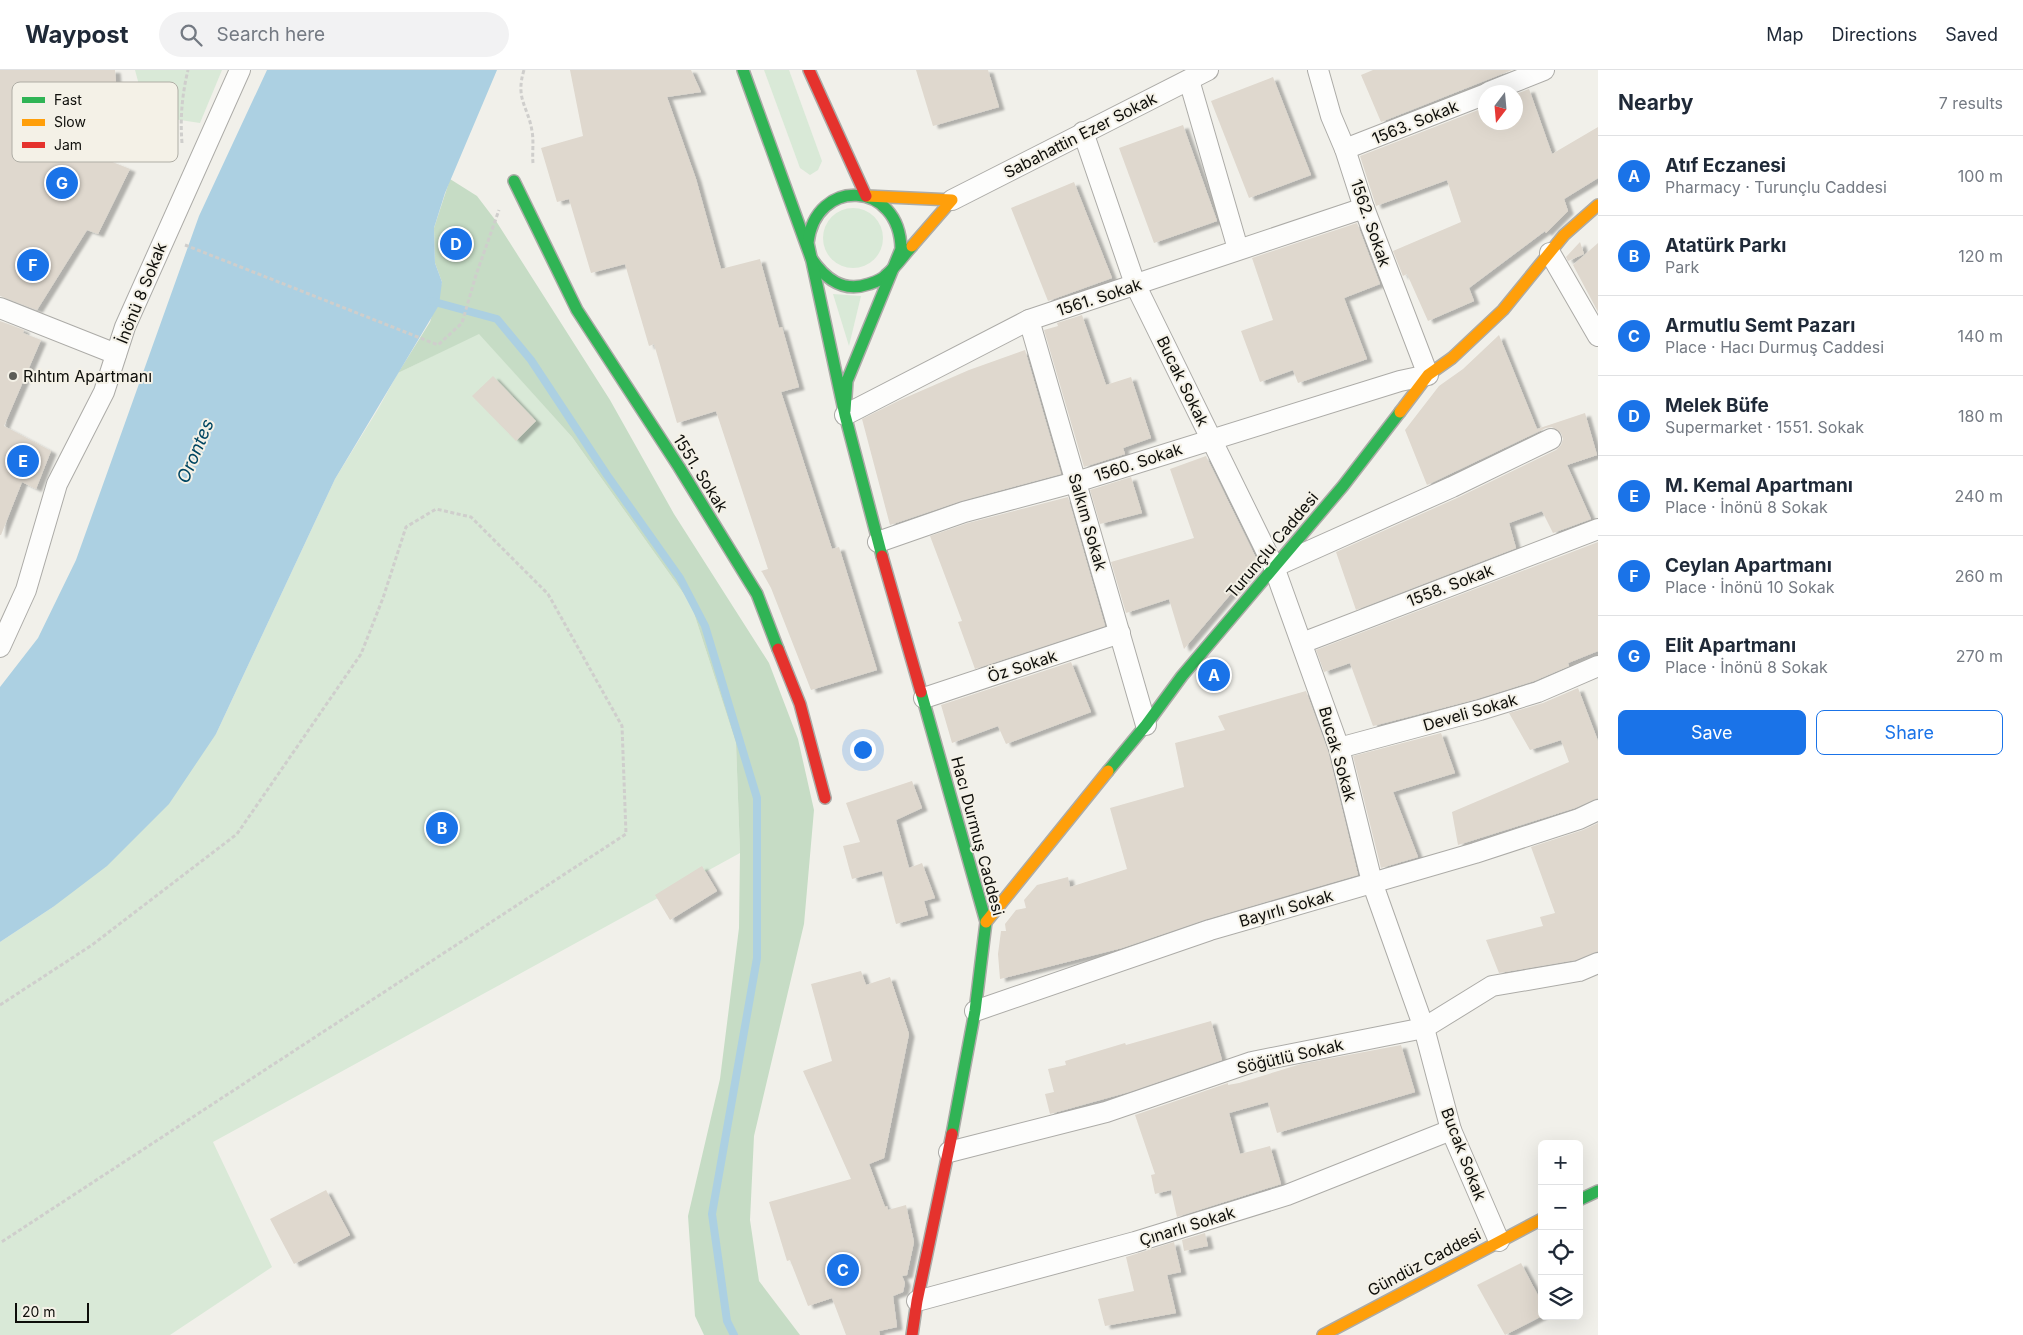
<!DOCTYPE html>
<meta charset="utf-8">
<style>
body{margin:0;font-family:Inter,sans-serif;background:#f2f2f3;color:#1f2937}
.controls{position:absolute;right:15px;bottom:15px;display:grid;overflow:hidden;border-radius:8px;box-shadow:0 5px 20px #0002}
.controls button{width:45px;height:45px;display:grid;place-items:center;padding:0;border:0;border-bottom:1px solid #e0e1e3;background:#fff;color:#1f2937;font:25px sans-serif}
.compass{position:absolute;left:1478px;top:15px;width:45px;height:45px;border-radius:50%;background:#fff;box-shadow:0 5px 20px #0002;rotate:196deg}
.scale{position:absolute;left:15px;bottom:12px;width:74px;box-sizing:border-box;padding-left:5px;border:2px solid #0e0e0a;border-top:0;font-size:14px;line-height:18px;white-space:nowrap;color:#0e0e0a;-webkit-text-stroke:4px #f4f1e7;paint-order:stroke}
.you{position:absolute;left:862px;top:679px;width:18px;height:18px;margin:-12px;border:4px solid #fff;border-radius:50%;background:#1a73e8;box-shadow:0 0 0 8px #1a73e833}
.badge{display:grid;place-items:center;width:32px;height:32px;border-radius:50%;background:#1a73e8;color:#fff;font-size:16px;font-weight:700}
.pin{position:absolute;translate:-50% -50%;border:2px solid #fff;box-shadow:0 1px 5px #0006}
.list{margin:0;padding:0;list-style:none}
h2{display:flex;justify-content:space-between;align-items:center;height:65px;margin:0;padding:0 20px;font-size:21px}
h2 small{font-size:16px;font-weight:400;color:#747a83}
.list li{display:grid;grid-template-columns:32px 1fr auto;gap:15px;align-items:center;box-sizing:border-box;height:80px;padding:0 20px;border-top:1px solid #e0e1e3}
.list b{display:block;font-size:19px;white-space:nowrap}
.list p{margin:0;font-size:16px;white-space:nowrap;color:#747a83}
.list em{font-size:16px;font-style:normal;color:#747a83}
.actions{display:flex;gap:10px;padding:15px 20px}
.actions a{flex:1;padding:11px 0;border:1px solid #1a73e8;border-radius:8px;text-align:center;font-size:18px;color:#1a73e8}
.actions .main{background:#1a73e8;color:#fff}
.icon{flex:none;width:28px;height:28px;fill:none;stroke:currentColor;stroke-width:2;stroke-linecap:round;stroke-linejoin:round}
.map{position:relative;flex:none;width:1598px;height:1265px;overflow:hidden}
header{display:flex;align-items:center;gap:30px;box-sizing:border-box;height:70px;padding:0 25px;background:#fff;border-bottom:1px solid #e0e1e3}
header strong{font-size:24px}
nav{display:flex;gap:28px;margin-inline-start:auto;font-size:18px}
.search{width:350px;height:45px;background:#f2f2f3;display:flex;align-items:center;gap:12px;box-sizing:border-box;padding:0 18px;border-radius:28px;color:#747a83;font-size:19px}
main{display:flex}
aside{flex:1;background:#fff}
.map>svg:first-child{display:block}
</style>
<header>
<strong>Waypost</strong>
<div class="search"><svg class="icon" aria-label="search" viewBox="0 0 24 24"><circle cx="10" cy="10" r="6"/><path d="M15 15l6 6"/></svg>Search here</div>
<nav><a>Map</a><a>Directions</a><a>Saved</a></nav>
</header>
<main>
<div class="map">
<svg width="1598" height="1265" viewBox="0 0 1598 1265">
<defs>
<filter id="shadow"><feDropShadow dx="5.5" dy="3" stdDeviation="1" flood-color="#0004"/></filter>
</defs>
<rect width="100%" height="100%" fill="#f1f0ea"/>
<g fill="#d9e9d7">
<path d="M 135,0 L 222,0 L 200,53 L 147,45 Z"/>
<path d="M 764,0 L 789,0 L 822,91 L 818,100 L 810,105 L 800,98 Z"/>
<circle cx="853" cy="168" r="30"/>
<path d="M 833,224 L 861,226 L 849,276 Z"/>
<path d="M 479,263 L 572,367 L 691,534 L 736,673 L 740,783 L 213,1072 L 272,1197 L 170,1265 L 0,1265 L 0,872 L 53,837 L 216,664 L 335,409 L 378,339 L 398,303 Z"/>
</g>
<path fill="#c6dcc5" d="M 450,109 L 477,126 L 496,151 L 610,330 L 674,444 L 769,593 L 798,669 L 814,740 L 804,854 L 754,1066 L 750,1150 L 759,1211 L 800,1265 L 704,1265 L 695,1246 L 688,1146 L 720,1009 L 739,858 L 740,783 L 736,673 L 691,534 L 572,367 L 479,264 L 398,303 L 430,252 L 442,212 L 435,193 L 434,158 Z"/>
<path fill="#acd0e2" d="M 267,0 L 497,0 L 445,123 L 434,158 L 435,193 L 442,212 L 439,235 L 335,409 L 216,664 L 169,734 L 107,796 L 53,837 L 0,872 L 0,617 L 38,568 L 76,490 L 199,146 Z"/>
<g fill="none" stroke-linecap="round" stroke-linejoin="round">
<path stroke="#acd0e2" stroke-width="8" d="M 431,231 L 497,249 L 531,290 L 607,405 L 680,508 L 705,556 L 757,728 L 757,888 L 712,1144 L 727,1251 L 734,1265"/>
</g>
<g fill="#dfd8ce" filter="url(#shadow)">
<path d="M 0,0 L 115,0 L 121,68 L 79,79 L 130,99 L 98,164 L 87,160 L 37,240 L 0,226 Z"/>
<path d="M 570,0 L 691,0 L 701,22 L 667,27 L 696,109 L 721,199 L 760,189 L 779,258 L 782,257 L 799,317 L 781,322 L 832,479 L 839,477 L 877,600 L 811,620 L 771,518 L 762,502 L 761,501 L 768,499 L 716,341 L 677,353 L 654,274 L 649,276 L 625,194 L 591,203 L 569,129 L 557,132 L 541,78 L 583,66 Z"/>
<path d="M 916,0 L 988,0 L 999,37 L 933,56 Z"/>
<path d="M 1373,0 L 1512,0 L 1381,52 L 1361,5 Z"/>
<path d="M 1273,7 L 1311,105 L 1249,128 L 1211,31 Z"/>
<path d="M 1529,19 L 1552,84 L 1598,57 L 1598,108 L 1564,129 L 1568,141 L 1546,163 L 1545,161 L 1469,218 L 1474,231 L 1428,251 L 1407,204 L 1403,206 L 1393,181 L 1461,152 L 1447,110 L 1376,136 L 1360,86 L 1486,37 L 1486,52 L 1516,52 L 1516,24 Z"/>
<path d="M 1183,55 L 1217,151 L 1154,173 L 1119,78 Z"/>
<path d="M 1074,112 L 1112,208 L 1048,231 L 1011,138 Z"/>
<path d="M 1357,153 L 1380,214 L 1344,228 L 1367,289 L 1298,313 L 1293,300 L 1260,312 L 1241,261 L 1273,250 L 1252,188 Z"/>
<path d="M 1580,172 L 1584,184 L 1568,191 L 1566,187 Z"/>
<path d="M 1598,173 L 1598,242 L 1573,195 Z"/>
<path d="M 1082,245 L 1106,315 L 1131,307 L 1151,368 L 1123,378 L 1125,384 L 1084,397 L 1044,260 L 1058,256 L 1057,253 Z"/>
<path d="M 0,251 L 24,260 L 23,263 L 41,270 L 4,356 L 51,381 L 36,419 L 22,412 L 1,465 L 0,465 Z"/>
<path d="M 1499,265 L 1537,359 L 1585,343 L 1597,385 L 1567,395 L 1591,449 L 1553,463 L 1542,441 L 1509,453 L 1516,478 L 1356,540 L 1336,482 L 1457,428 L 1556,380 L 1561,375 L 1563,369 L 1561,363 L 1552,357 L 1546,358 L 1427,415 L 1405,360 L 1439,316 L 1463,299 Z"/>
<path d="M 1025,280 L 1061,404 L 961,431 L 890,455 L 862,349 L 900,330 L 969,300 Z"/>
<path d="M 493,306 L 536,351 L 516,371 L 472,326 Z"/>
<path d="M 1206,386 L 1258,492 L 1184,579 L 1169,529 L 1126,543 L 1111,492 L 1194,468 L 1170,399 Z"/>
<path d="M 1131,407 L 1142,443 L 1100,454 L 1090,420 Z"/>
<path d="M 1068,427 L 1105,556 L 975,599 L 958,552 L 962,551 L 930,466 L 968,453 Z"/>
<path d="M 1598,472 L 1598,581 L 1568,593 L 1569,596 L 1534,611 L 1477,629 L 1373,656 L 1350,593 L 1324,602 L 1316,580 Z"/>
<path d="M 1071,592 L 1091,642 L 1006,674 L 998,656 L 952,673 L 941,635 Z"/>
<path d="M 1578,618 L 1598,671 L 1598,728 L 1575,738 L 1458,775 L 1452,742 L 1569,692 L 1561,670 L 1530,680 L 1509,643 L 1543,633 Z"/>
<path d="M 1306,621 L 1328,681 L 1358,805 L 1207,849 L 1122,878 L 1000,909 L 998,884 L 1001,861 L 1006,861 L 1005,854 L 1016,840 L 1026,838 L 1024,830 L 1037,815 L 1068,807 L 1070,817 L 1127,799 L 1110,738 L 1184,717 L 1175,673 L 1225,660 L 1218,646 Z"/>
<path d="M 1441,663 L 1455,703 L 1393,722 L 1418,787 L 1381,798 L 1353,686 Z"/>
<path d="M 912,711 L 922,738 L 896,750 L 909,798 L 922,793 L 935,828 L 924,831 L 928,845 L 896,854 L 882,801 L 852,809 L 843,776 L 860,772 L 846,733 Z"/>
<path d="M 1598,753 L 1598,881 L 1576,890 L 1499,903 L 1486,870 L 1543,856 L 1540,847 L 1555,843 L 1531,777 L 1583,760 Z"/>
<path d="M 702,796 L 717,821 L 670,850 L 655,825 Z"/>
<path d="M 861,901 L 866,915 L 890,907 L 909,964 L 884,1088 L 869,1094 L 885,1137 L 887,1136 L 888,1140 L 906,1135 L 914,1172 L 907,1205 L 902,1206 L 905,1213 L 903,1222 L 893,1226 L 897,1257 L 879,1261 L 880,1265 L 846,1265 L 832,1228 L 808,1236 L 790,1190 L 787,1191 L 769,1132 L 851,1109 L 803,1001 L 832,991 L 811,914 Z"/>
<path d="M 1211,951 L 1222,990 L 1129,1022 L 1050,1044 L 1045,1024 L 1054,1022 L 1048,999 L 1066,995 L 1065,991 L 1125,973 L 1126,975 Z"/>
<path d="M 1401,975 L 1415,1022 L 1277,1063 L 1268,1032 L 1229,1043 L 1240,1084 L 1270,1076 L 1281,1114 L 1177,1147 L 1171,1120 L 1155,1124 L 1151,1105 L 1155,1104 L 1135,1045 L 1228,1013 L 1228,1015 L 1239,1013 L 1301,994 Z"/>
<path d="M 326,1120 L 350,1165 L 294,1194 L 270,1149 Z"/>
<path d="M 1205,1163 L 1208,1176 L 1184,1181 L 1182,1170 Z"/>
<path d="M 1174,1172 L 1181,1202 L 1167,1205 L 1176,1243 L 1105,1256 L 1098,1229 L 1134,1221 L 1126,1187 Z"/>
<path d="M 1521,1193 L 1542,1233 L 1542,1246 L 1505,1265 L 1477,1215 Z"/>
</g>
<g fill="none" stroke-linecap="round" stroke-linejoin="round">
<defs>
<g id="street">
<path d="M 1189,10 L 1238,179"/>
<path d="M 1489,22 L 1544,0"/>
<path d="M 1083,62 L 1135,214 L 1274,497 L 1339,678 L 1372,812 L 1424,958 L 1451,1060 L 1499,1171"/>
<path d="M 1345,79 L 1486,24"/>
<path d="M 952,130 L 1208,0"/>
<path d="M 1550,183 L 1598,266"/>
<path d="M 0,238 L 116,284"/>
<path d="M 1029,250 L 1146,655"/>
<path d="M 845,345 L 1029,250 L 1364,138"/>
<path d="M 878,472 L 964,442 L 1076,412 L 1400,311 L 1428,305 L 1364,138 L 1345,79 L 1331,46 L 1318,0"/>
<path d="M 1278,495 L 1452,417 L 1551,369"/>
<path d="M 1302,573 L 1598,459"/>
<path d="M 0,577 L 26,520 L 57,414 L 104,322 L 125,257 L 240,0"/>
<path d="M 924,628 L 1120,563"/>
<path d="M 1339,678 L 1480,640 L 1538,622 L 1598,596"/>
<path d="M 975,941 L 1210,860 L 1475,783 L 1579,749 L 1598,740"/>
<path d="M 949,1082 L 1106,1042 L 1252,992 L 1424,958 L 1492,916 L 1579,901 L 1598,893"/>
<path d="M 917,1231 L 1135,1172 L 1287,1125 L 1451,1060"/>
</g>
<g id="fast">
<path d="M 743,0 L 811,188 C 825,209 843,223 869,214 C 875,212 882,210 886,205 C 896,197 903,186 912,176"/>
<path d="M 514,111 L 577,240 L 679,397 L 757,524 L 778,579"/>
<path d="M 845,341 L 847,311 L 901,179 C 900,110 815,107 808,173 L 845,345 L 882,486"/>
<path d="M 921,622 L 986,852 L 975,941 L 952,1064"/>
<path d="M 1108,701 L 1146,655 L 1182,606 L 1343,416 L 1400,342"/>
<path d="M 1579,1130 L 1598,1121"/>
</g>
<g id="slow">
<path d="M 867,126 L 952,130 L 912,176"/>
<path d="M 1400,342 L 1428,305 L 1452,288 L 1503,240 L 1564,165 L 1598,135"/>
<path d="M 986,852 L 1108,701"/>
<path d="M 1323,1265 L 1542,1149"/>
</g>
<g id="jam">
<path d="M 809,0 L 866,126"/>
<path d="M 882,486 L 921,622"/>
<path d="M 778,579 L 800,634 L 825,728"/>
<path d="M 912,1265 L 917,1231 L 952,1064"/>
</g>
</defs>
<use href="#street" stroke="#acaba7" stroke-width="22"/>
<use href="#fast" stroke="#acaba7" stroke-width="14"/>
<use href="#slow" stroke="#acaba7" stroke-width="14"/>
<use href="#jam" stroke="#acaba7" stroke-width="14"/>
<g stroke="#cfcecc" stroke-width="3" stroke-dasharray="4 2.5" stroke-linecap="butt">
<path d="M 524,0 C 515,29 528,36 532,61 C 534,72 532,83 533,93"/>
<path d="M 182,73 C 180,48 182,25 188,0"/>
<path d="M 185,175 L 438,275 L 462,253 L 476,205 L 499,140"/>
<path d="M 0,935 L 92,875 L 237,764 L 361,584 L 383,528 L 406,457 L 436,439 L 471,447 L 548,524 L 622,656 L 626,764 L 0,1173"/>
</g>
<use href="#street" stroke="#fdfdfc" stroke-width="20"/>
<use href="#fast" stroke="#30b455" stroke-width="11"/>
<use href="#slow" stroke="#ff9f0a" stroke-width="11"/>
<use href="#jam" stroke="#e5322d" stroke-width="11"/>
</g>
<circle fill="#5d5d58" stroke="#f4f1e7" stroke-width="2" cx="13" cy="306" r="5"/>
<g text-anchor="middle" dominant-baseline="central" stroke-width="4" stroke-linejoin="round" paint-order="stroke">
<g font-size="16" fill="#0e0e0a" stroke="#f4f1e7">
<text transform="translate(1415 52) rotate(-22)">1563. Sokak</text>
<text transform="translate(1080 65) rotate(-27)">Sabahattin Ezer Sokak</text>
<text transform="translate(1371 153) rotate(71)">1562. Sokak</text>
<text transform="translate(141 223) rotate(-68)">İnönü 8 Sokak</text>
<text transform="translate(1099 227) rotate(-18)">1561. Sokak</text>
<text transform="translate(1183 311) rotate(64)">Bucak Sokak</text>
<text transform="translate(1138 392) rotate(-18)">1560. Sokak</text>
<text transform="translate(701 403) rotate(58)">1551. Sokak</text>
<text transform="translate(1088 452) rotate(74)">Salkım Sokak</text>
<text transform="translate(1272 475) rotate(-50)">Turunçlu Caddesi</text>
<text transform="translate(1450 515) rotate(-21)">1558. Sokak</text>
<text transform="translate(1022 596) rotate(-18)">Öz Sokak</text>
<text transform="translate(1470 642) rotate(-16)">Develi Sokak</text>
<text transform="translate(1338 684) rotate(74)">Bucak Sokak</text>
<text transform="translate(978 766) rotate(75)">Hacı Durmuş Caddesi</text>
<text transform="translate(1286 838) rotate(-16)">Bayırlı Sokak</text>
<text transform="translate(1290 986) rotate(-13)">Söğütlü Sokak</text>
<text transform="translate(1464 1084) rotate(69)">Bucak Sokak</text>
<text transform="translate(1187 1156) rotate(-17)">Çınarlı Sokak</text>
<text transform="translate(1424 1192) rotate(-28)">Gündüz Caddesi</text>
</g>
<g font-size="16" fill="#0e0e0a" stroke="#f4f1e7" text-anchor="start">
<text x="23" y="306">Rıhtım Apartmanı</text>
</g>
<g font-size="18" font-style="italic" fill="#004662" stroke="#f4f1e7">
<text transform="translate(195 381) rotate(-67)">Orontes</text>
</g>
</g>
<rect x="12" y="12" width="166" height="80" rx="8" fill="#f4f1e7" stroke="#afada5" stroke-width="1"/>
<rect x="22" y="27" width="23" height="6" fill="#30b455"/>
<rect x="22" y="49" width="23" height="7" fill="#ff9f0a"/>
<rect x="22" y="72" width="23" height="6" fill="#e5322d"/>
<g font-size="14" fill="#0e0e0a">
<text x="54" y="35">Fast</text>
<text x="54" y="57">Slow</text>
<text x="54" y="80">Jam</text>
</g>
</svg>
<div class="controls">
<button>+</button>
<button>−</button>
<button><svg class="icon" aria-label="locate" viewBox="0 0 24 24"><circle cx="12" cy="12" r="6"/><path d="M12 2v4M12 18v4M2 12h4M18 12h4"/></svg></button>
<button><svg class="icon" aria-label="layers" viewBox="0 0 24 24"><path d="M12 4l9 5-9 5-9-5zM3 14l9 5 9-5"/></svg></button>
</div>
<svg class="compass" viewBox="-18 -18 36 36"><path d="M0-13l5 13h-10z" fill="#e53935"/><path d="M0 13l5-13h-10z" fill="#747a83"/></svg>
<div class="scale">20 m</div>
<div class="you"></div>
<div class="pin badge" style="left:1214px;top:605px">A</div>
<div class="pin badge" style="left:442px;top:758px">B</div>
<div class="pin badge" style="left:843px;top:1200px">C</div>
<div class="pin badge" style="left:456px;top:174px">D</div>
<div class="pin badge" style="left:23px;top:391px">E</div>
<div class="pin badge" style="left:33px;top:195px">F</div>
<div class="pin badge" style="left:62px;top:113px">G</div>
</div>
<aside>
<h2>Nearby<small>7 results</small></h2>
<ul class="list">
<li><span class="badge">A</span><div><b>Atıf Eczanesi</b><p>Pharmacy · Turunçlu Caddesi</p></div><em>100 m</em></li>
<li><span class="badge">B</span><div><b>Atatürk Parkı</b><p>Park</p></div><em>120 m</em></li>
<li><span class="badge">C</span><div><b>Armutlu Semt Pazarı</b><p>Place · Hacı Durmuş Caddesi</p></div><em>140 m</em></li>
<li><span class="badge">D</span><div><b>Melek Büfe</b><p>Supermarket · 1551. Sokak</p></div><em>180 m</em></li>
<li><span class="badge">E</span><div><b>M. Kemal Apartmanı</b><p>Place · İnönü 8 Sokak</p></div><em>240 m</em></li>
<li><span class="badge">F</span><div><b>Ceylan Apartmanı</b><p>Place · İnönü 10 Sokak</p></div><em>260 m</em></li>
<li><span class="badge">G</span><div><b>Elit Apartmanı</b><p>Place · İnönü 8 Sokak</p></div><em>270 m</em></li>
</ul>
<div class="actions"><a class="main">Save</a><a>Share</a></div>
</aside>
</main>
